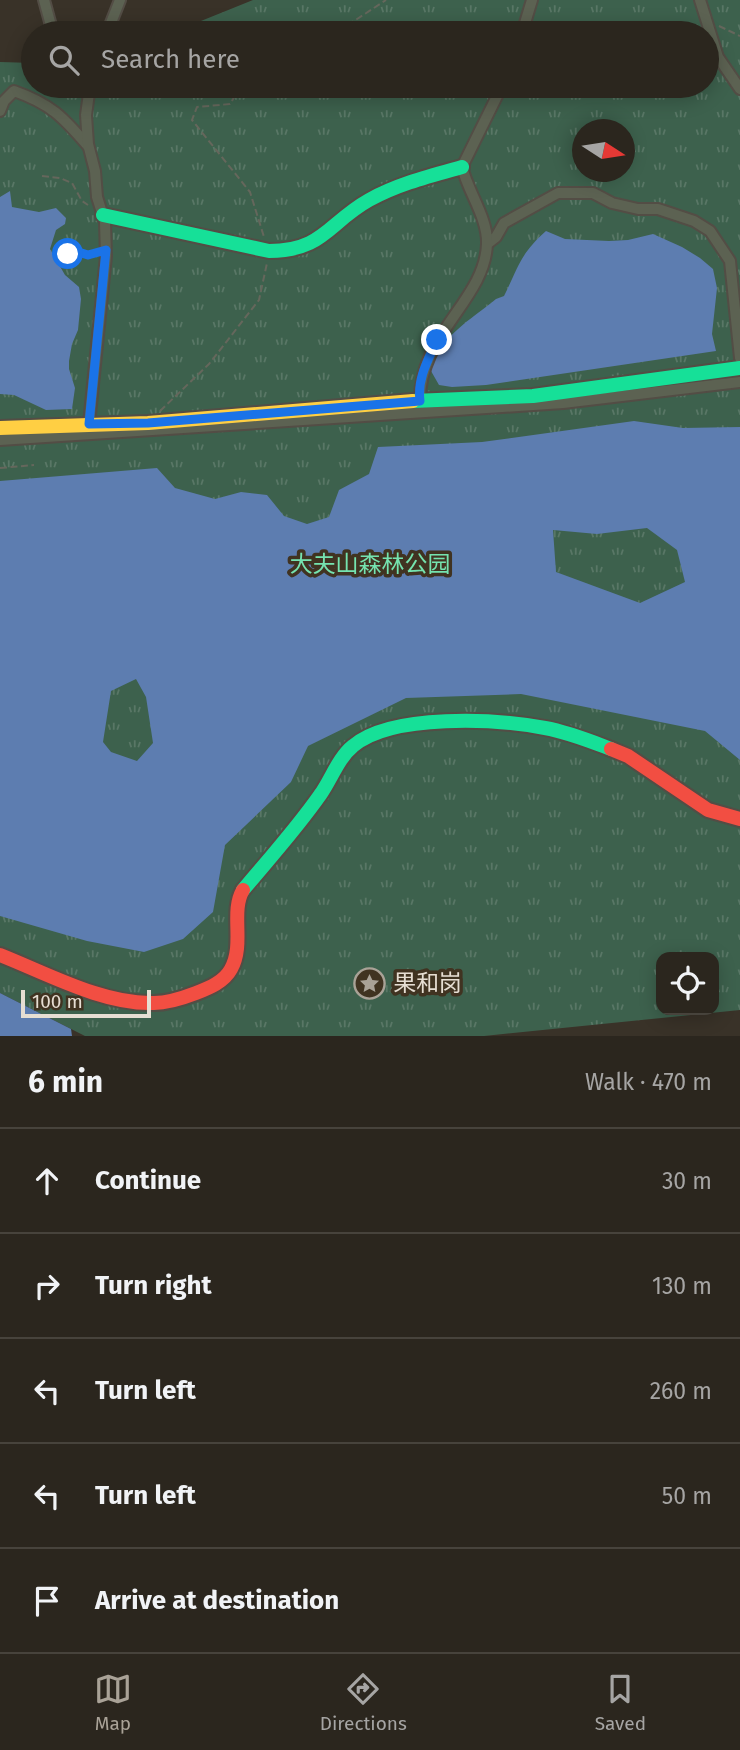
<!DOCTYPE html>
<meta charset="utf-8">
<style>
body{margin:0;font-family:"Fira Sans","Noto Sans SC",sans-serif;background:#332e27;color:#f1f3f6}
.controls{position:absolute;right:21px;bottom:21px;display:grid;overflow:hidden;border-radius:14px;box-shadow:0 4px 18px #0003}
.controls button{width:63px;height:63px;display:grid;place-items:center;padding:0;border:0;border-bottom:2px solid #47433c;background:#2b261e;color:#f1f3f6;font:35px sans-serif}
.compass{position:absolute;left:572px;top:119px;width:63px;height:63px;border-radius:50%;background:#2b261e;box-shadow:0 4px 18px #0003;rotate:102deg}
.scale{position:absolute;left:21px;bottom:18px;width:130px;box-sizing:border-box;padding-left:7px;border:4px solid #e6ded3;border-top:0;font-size:19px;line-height:24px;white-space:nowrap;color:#e6ded3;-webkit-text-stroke:5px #403321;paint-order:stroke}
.stop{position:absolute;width:21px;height:21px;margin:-16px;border:5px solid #1a73e8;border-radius:50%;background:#fff}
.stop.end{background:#1a73e8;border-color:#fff;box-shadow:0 2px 7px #0008}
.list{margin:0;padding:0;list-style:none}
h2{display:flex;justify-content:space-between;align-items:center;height:91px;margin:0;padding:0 28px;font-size:30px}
h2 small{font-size:23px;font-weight:400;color:#a6a5a4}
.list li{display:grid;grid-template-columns:46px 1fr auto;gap:21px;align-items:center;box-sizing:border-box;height:105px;padding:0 28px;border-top:2px solid #47433c}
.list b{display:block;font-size:26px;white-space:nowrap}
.list em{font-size:23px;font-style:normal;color:#a6a5a4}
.icon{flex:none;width:38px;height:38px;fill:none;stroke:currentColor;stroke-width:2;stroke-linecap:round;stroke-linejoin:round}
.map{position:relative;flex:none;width:740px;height:1036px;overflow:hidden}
.search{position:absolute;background:#2b261e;box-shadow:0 4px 18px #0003;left:21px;right:21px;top:21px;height:77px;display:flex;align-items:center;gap:18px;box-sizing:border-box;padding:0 24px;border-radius:38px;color:#a6a5a4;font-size:26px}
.sheet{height:616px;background:#2b261e}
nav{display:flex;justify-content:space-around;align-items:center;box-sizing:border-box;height:98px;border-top:2px solid #47433c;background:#2b261e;font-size:19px;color:#a6a5a4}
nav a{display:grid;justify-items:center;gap:4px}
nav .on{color:#a9a297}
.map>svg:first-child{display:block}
</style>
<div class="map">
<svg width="740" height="1036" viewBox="0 0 740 1036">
<defs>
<pattern id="park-tufts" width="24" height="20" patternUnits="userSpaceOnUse" patternTransform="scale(1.75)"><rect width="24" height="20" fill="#3d614d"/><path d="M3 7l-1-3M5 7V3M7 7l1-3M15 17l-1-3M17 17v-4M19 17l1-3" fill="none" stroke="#597766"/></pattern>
</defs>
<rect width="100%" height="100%" fill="#393228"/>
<path fill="url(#park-tufts)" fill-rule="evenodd" d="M 253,0 L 740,0 L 740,1010 L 484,1036 L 85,1036 L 0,993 L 0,62 L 33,63 L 33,86 L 707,86 L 707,33 L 179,33 L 196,23 ZM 582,130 L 624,130 L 624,172 L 582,172 ZM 661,957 L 714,957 L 714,1010 L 661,1010 Z"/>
<g fill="#5d7db0" fill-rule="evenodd">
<path d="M 10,191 L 12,207 L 39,212 L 56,208 L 66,218 L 65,224 L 56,230 L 50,249 L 65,275 L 79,287 L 81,299 L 78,330 L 72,344 L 69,361 L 69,369 L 75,388 L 72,409 L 46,410 L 14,395 L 0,394 L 0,197 Z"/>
<path d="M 546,231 L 565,239 L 609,241 L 628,240 L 653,234 L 682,247 L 700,258 L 713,269 L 717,288 L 712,334 L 716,351 L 486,385 L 452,387 L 439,385 L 431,371 C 437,338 472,319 496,299 L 504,296 C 519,266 520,254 546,231 Z"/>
<path d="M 634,421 L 683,428 L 740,427 L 740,760 L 705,731 L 521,694 L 406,698 L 308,746 L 291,782 L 225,845 L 213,912 L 183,939 L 144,952 L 87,941 L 0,916 L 0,481 L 157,468 L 175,488 L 215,499 L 241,492 L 267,495 L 284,516 L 307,524 L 329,517 L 339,490 L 369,474 L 378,447 L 482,442 ZM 647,528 L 677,550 L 685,582 L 640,603 L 556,572 L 553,530 L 597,534 ZM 136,679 L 146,697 L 153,743 L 137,761 L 111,752 L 103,742 L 111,691 Z"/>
<path d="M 0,993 L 71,1029 L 72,1036 L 0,1036 Z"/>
</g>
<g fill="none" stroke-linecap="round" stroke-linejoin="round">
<defs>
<g id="street">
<path d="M 44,0 L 53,33"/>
<path d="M 700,0 L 718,57 L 740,89"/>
<path d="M 107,33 L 120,0"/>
<path d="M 522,33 L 532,0"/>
<path d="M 0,111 L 4,101 L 14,91 C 51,104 63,117 88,146"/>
<path d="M 487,244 L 496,237 L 504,223 L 558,193 L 593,193 L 612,203 L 638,209 L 658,209 L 694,221 L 710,231 L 730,261 L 740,358"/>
<path d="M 420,406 C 416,336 485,301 487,244 C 488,218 468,192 462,167 L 502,86"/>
<path d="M 89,424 L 106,256 L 105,222 L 97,197 L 95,171 L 88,144 L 86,115 L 90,86"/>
<path d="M 0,440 L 563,403 L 740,382"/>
</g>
<g id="fast">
<path d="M 103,215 L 269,251 C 323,251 328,223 369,200 C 398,184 430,176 462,167"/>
<path d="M 413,401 L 533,396 L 740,368"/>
<path d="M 243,890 C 269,859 297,828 320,795 C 331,780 338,758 353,746 C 392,713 497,719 545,728 C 568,732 590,741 611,749"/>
</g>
<path id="slow" d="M 0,428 L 148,423 L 413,401"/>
<g id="jam">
<path d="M 611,749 L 628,756 L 708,810 L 740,819"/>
<path d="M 0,955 C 46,973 104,1005 154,1003 C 168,1003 183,998 196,993 C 209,988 224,982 231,969 C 245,944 230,912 243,890"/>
</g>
</defs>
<use href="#street" stroke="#534d45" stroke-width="14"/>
<use href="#fast" stroke="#534d45" stroke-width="18"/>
<use href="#slow" stroke="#534d45" stroke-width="18"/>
<use href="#jam" stroke="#534d45" stroke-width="18"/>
<g stroke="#65675c" stroke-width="2" stroke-dasharray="7 3.5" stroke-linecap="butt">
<path d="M 719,26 L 740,36"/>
<path d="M 285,33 L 348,25 L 386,0"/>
<path d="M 241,86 L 230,104 L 197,107 L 192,120 L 250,192 L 264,237"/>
<path d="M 42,176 L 60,178 L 72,183 L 82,201 L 88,205"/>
<path d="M 58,253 C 64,254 67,252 74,252 C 82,251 86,256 95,252"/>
<path d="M 160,411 L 209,364 L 259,300 L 267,263"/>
<path d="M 0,468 L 34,465"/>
</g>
<use href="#street" stroke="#5c6252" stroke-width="10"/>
<use href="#fast" stroke="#16e098" stroke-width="14"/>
<use href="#slow" stroke="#ffcf43" stroke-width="14"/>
<use href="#jam" stroke="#f24e42" stroke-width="14"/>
</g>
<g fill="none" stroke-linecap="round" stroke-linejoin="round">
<path stroke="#1a73e8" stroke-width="9" d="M 68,254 L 75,251 L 88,255 L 106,250 L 89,424 L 148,423 L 420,401 C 417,379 428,360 437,340"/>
</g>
<defs>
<symbol id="sight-ring" viewBox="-11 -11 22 22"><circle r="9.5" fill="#403321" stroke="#a9a297" stroke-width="1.5"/><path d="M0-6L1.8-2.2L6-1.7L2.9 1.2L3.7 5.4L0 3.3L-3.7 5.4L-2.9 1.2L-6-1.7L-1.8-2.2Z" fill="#a9a297"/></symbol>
</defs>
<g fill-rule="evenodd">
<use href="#sight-ring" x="352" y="966" width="35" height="35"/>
</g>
<g text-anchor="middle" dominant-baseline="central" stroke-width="7" stroke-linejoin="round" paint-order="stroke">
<g font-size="23" fill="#75e3af" stroke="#403321">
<text x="370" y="564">大夫山森林公园</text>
</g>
<g font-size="23" fill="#e6ded3" stroke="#403321" text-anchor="start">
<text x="393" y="983">果和岗</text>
</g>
</g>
</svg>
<div class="controls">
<button><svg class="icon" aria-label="locate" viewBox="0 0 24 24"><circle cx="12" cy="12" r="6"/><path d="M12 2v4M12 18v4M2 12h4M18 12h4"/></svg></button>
</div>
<svg class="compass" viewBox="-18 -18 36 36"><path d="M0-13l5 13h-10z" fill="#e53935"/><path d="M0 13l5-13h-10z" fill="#a6a5a4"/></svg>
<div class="scale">100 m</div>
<div class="stop" style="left:68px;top:254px"></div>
<div class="stop end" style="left:437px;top:340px"></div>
<div class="search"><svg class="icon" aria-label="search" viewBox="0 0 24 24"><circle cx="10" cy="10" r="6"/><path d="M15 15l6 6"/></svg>Search here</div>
</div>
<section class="sheet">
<h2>6 min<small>Walk · 470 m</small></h2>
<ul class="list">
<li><svg class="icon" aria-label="ahead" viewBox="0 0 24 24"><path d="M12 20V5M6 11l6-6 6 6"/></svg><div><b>Continue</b></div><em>30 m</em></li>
<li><svg class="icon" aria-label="right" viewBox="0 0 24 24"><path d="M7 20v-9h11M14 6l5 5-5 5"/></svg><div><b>Turn right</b></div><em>130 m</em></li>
<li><svg class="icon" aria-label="left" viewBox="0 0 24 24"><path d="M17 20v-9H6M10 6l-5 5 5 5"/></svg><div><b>Turn left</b></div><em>260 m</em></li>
<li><svg class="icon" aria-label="left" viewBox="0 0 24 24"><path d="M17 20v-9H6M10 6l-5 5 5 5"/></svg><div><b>Turn left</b></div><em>50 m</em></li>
<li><svg class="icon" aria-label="arrive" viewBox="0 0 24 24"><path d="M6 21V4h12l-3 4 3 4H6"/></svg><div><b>Arrive at destination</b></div></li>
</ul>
</section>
<nav>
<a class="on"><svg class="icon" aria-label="map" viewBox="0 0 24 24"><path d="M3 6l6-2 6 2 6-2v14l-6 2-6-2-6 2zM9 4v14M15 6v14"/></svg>Map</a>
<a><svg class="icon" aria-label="directions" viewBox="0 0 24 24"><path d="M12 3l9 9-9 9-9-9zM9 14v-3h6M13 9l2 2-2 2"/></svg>Directions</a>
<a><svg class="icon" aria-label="saved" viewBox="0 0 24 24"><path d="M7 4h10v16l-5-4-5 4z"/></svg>Saved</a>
</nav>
